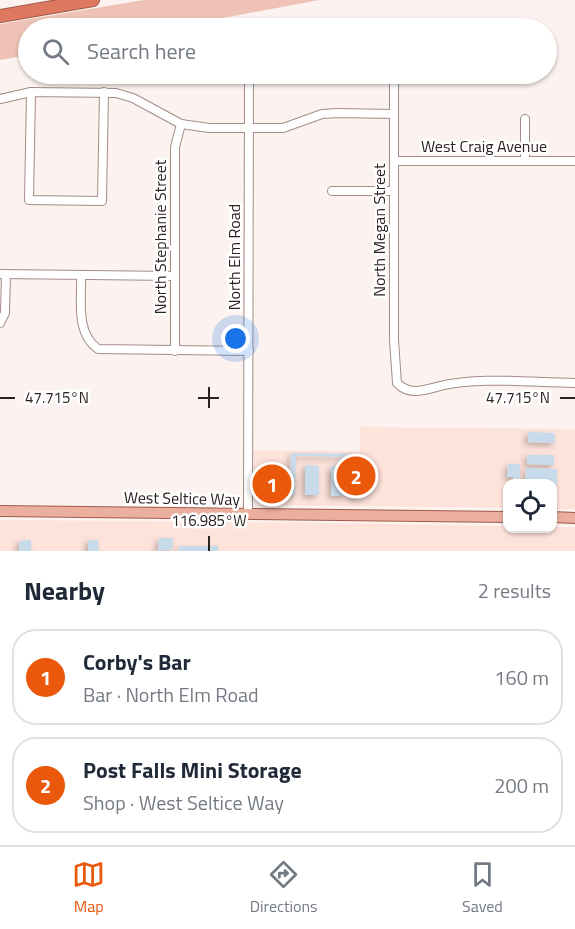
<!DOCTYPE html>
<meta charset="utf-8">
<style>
body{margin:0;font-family:"Titillium Web",sans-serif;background:#f6f6f7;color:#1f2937}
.controls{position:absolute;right:18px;bottom:18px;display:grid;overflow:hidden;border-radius:12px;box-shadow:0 2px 4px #0004}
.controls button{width:54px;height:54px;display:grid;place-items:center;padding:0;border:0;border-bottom:2px solid #e0e1e3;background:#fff;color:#1f2937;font:30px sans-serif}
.you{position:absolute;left:236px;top:339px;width:21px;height:21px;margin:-15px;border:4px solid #fff;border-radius:50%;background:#1a73e8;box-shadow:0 0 0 9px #1a73e833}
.badge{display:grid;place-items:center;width:39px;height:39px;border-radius:50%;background:#ea580c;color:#fff;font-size:20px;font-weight:700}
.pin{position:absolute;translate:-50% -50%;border:3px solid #fff;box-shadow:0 2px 6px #0006}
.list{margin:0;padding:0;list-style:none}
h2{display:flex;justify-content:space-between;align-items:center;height:78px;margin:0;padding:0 24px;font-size:26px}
h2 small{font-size:20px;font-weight:400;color:#747a83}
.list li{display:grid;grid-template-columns:39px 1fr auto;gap:18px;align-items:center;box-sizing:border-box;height:96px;margin:0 12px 12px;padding:0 12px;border:2px solid #e0e1e3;border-radius:24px}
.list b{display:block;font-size:22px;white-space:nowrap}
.list p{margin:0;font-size:20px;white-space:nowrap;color:#747a83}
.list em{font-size:20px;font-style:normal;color:#747a83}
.icon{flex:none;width:33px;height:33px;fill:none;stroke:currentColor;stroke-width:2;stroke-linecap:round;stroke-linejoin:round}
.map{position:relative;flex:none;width:575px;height:551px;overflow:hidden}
.search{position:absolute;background:#fff;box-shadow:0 2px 4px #0004;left:18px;right:18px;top:18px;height:66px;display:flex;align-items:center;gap:15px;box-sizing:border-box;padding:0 21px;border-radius:33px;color:#747a83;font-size:22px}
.sheet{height:294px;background:#fff}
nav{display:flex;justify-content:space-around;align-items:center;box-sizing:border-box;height:84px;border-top:2px solid #e0e1e3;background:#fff;font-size:16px;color:#747a83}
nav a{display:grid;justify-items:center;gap:3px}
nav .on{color:#ea580c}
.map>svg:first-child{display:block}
</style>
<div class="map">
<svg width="575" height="551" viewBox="0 0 575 551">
<defs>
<filter id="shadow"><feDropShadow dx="-3" dy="3" stdDeviation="3" flood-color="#0004"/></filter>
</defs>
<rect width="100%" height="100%" fill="#fcf2ef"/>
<g fill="#fee3db">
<path d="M 360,427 L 575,429 L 575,509 L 553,509 L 552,484 L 508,484 L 507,508 L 264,505 L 255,500 L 253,450 L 360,452 Z"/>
<path d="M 0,520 L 342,523 L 507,526 L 508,528 L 575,527 L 575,551 L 0,551 Z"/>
</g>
<path fill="#eec2b6" d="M 144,0 L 319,0 L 169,28 L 28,28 L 28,55 L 0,60 L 0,24 Z"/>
<g fill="#c7dbea" filter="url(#shadow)">
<path d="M 528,432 L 555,433 L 555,443 L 528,442 Z"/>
<path d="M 291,453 L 359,454 L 358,496 L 353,496 L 354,457 L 296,456 L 295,495 L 290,495 Z"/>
<path d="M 527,455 L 554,455 L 554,465 L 527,464 Z"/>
<path d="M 508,464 L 520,464 L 520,484 L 513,484 L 513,477 L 507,477 Z"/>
<path d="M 305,465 L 319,466 L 319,495 L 305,495 Z"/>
<rect x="331" y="466" width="14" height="30"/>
<path d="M 526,468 L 557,469 L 557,484 L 525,483 Z"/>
<path d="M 266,472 L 278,475 L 278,494 L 266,494 Z"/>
<path d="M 159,538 L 173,538 L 173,549 L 158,551 Z"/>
<path d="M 31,540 L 31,551 L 19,551 L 19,541 Z"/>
<path d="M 88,540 L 98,540 L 99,551 L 88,551 Z"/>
<rect x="179" y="546" width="39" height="5"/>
</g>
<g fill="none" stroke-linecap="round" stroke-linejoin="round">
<defs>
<g id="minor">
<path d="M 394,74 L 394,340 L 397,383 C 409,396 425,390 440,386 C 480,376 534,383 575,383"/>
<path d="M 31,92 L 29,200 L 102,201 L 104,92"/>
<path d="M 0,99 L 31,92 L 116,93 L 133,98 L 181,124 L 209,128 L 283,128 L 322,114 L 338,113 L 394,114"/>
<path d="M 394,161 L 575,161"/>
<path d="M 525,161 L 525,119"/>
<path d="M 332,191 L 394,191"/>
<path d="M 0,274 L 175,276"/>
<path d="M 81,275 C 82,300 75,333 98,349 L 249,351"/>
<path d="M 0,323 L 5,313 L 6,274"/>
<path d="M 175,351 L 175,147 L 181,124"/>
<path d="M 248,513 L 249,74"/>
</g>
<g id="major">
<path d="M 0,511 L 508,517"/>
<path d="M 552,517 L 575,518"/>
</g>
<path id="highway" d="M 0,16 L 93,0"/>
</defs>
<use href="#minor" stroke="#a48d87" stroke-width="10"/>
<use href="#major" stroke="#9f5b49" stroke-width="12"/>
<use href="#highway" stroke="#9f5b49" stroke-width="14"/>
<use href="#minor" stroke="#fff" stroke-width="8"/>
<use href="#major" stroke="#ebafa0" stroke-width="10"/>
<use href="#highway" stroke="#de7960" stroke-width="12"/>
</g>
<path fill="none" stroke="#2b221f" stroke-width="2" d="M 209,387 L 209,408M 0,398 L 15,398M 198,398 L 219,398M 560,398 L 575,398M 209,536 L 209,551"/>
<g text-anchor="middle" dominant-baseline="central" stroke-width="5" stroke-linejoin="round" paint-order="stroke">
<g font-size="16" fill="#2b221f" stroke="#fff">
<text x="484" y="146">West Craig Avenue</text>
<text transform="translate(379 230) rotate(-90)">North Megan Street</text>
<text transform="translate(160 237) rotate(-90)">North Stephanie Street</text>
<text transform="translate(234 257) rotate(-90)">North Elm Road</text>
<text transform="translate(182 498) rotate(1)">West Seltice Way</text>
</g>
</g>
<g font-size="15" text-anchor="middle" fill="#2b221f" stroke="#fff" stroke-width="5" stroke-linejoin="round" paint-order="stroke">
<text x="518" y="403">47.715°N</text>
<text x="57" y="403">47.715°N</text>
<text x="209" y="526">116.985°W</text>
</g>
</svg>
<div class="controls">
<button><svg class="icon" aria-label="locate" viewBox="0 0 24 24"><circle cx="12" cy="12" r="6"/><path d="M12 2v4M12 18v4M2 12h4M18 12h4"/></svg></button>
</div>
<div class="you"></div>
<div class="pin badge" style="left:272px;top:484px">1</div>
<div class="pin badge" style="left:356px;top:476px">2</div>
<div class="search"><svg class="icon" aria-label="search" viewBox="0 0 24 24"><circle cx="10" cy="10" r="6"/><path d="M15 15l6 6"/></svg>Search here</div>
</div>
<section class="sheet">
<h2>Nearby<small>2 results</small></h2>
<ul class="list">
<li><span class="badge">1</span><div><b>Corby's Bar</b><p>Bar · North Elm Road</p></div><em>160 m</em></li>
<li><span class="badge">2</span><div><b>Post Falls Mini Storage</b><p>Shop · West Seltice Way</p></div><em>200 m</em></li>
</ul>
</section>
<nav>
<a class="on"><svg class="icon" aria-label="map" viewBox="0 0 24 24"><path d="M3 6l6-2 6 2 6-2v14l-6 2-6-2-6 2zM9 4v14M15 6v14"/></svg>Map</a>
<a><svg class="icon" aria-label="directions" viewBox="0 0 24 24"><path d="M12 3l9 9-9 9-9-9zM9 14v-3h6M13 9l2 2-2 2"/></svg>Directions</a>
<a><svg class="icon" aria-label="saved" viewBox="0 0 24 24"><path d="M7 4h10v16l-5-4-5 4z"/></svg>Saved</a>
</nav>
